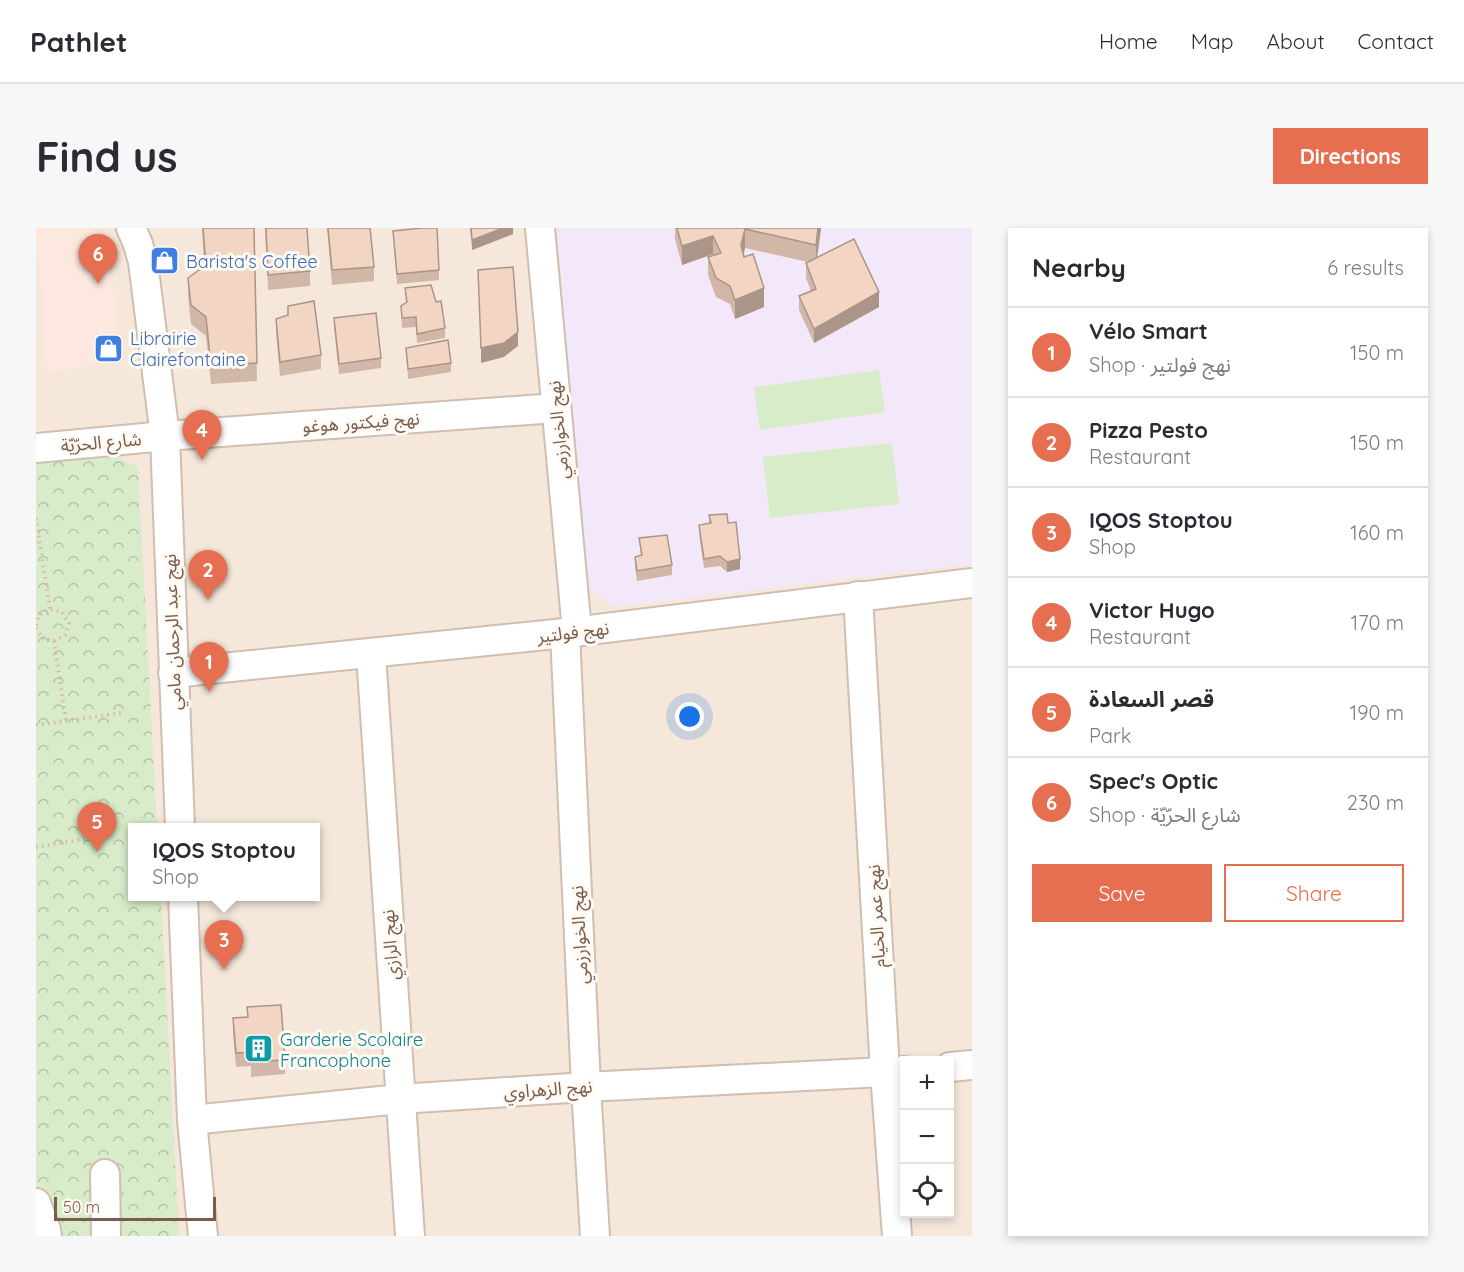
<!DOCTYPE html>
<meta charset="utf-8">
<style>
body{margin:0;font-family:Quicksand,"Noto Sans Arabic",sans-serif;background:#f7f7f7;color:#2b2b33}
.controls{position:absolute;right:18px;bottom:18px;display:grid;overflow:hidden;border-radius:0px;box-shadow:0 3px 9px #0003}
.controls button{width:54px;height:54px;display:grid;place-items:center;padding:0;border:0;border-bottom:2px solid #e1e1e2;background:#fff;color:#2b2b33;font:30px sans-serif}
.scale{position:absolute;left:18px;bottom:15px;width:162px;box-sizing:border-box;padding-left:6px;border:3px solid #7a5c4d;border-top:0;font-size:16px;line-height:21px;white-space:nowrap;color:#7a5c4d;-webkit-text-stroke:4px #fffaf3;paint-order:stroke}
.you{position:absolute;left:654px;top:489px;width:21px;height:21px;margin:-15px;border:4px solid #fff;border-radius:50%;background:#1a73e8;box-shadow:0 0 0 9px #1a73e833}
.badge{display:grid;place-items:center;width:39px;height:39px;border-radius:50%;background:#e76f51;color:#fff;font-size:20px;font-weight:700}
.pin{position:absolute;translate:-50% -50px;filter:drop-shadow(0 2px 3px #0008)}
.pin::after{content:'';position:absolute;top:32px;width:21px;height:18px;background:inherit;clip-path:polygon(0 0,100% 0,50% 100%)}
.popup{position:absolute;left:92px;top:595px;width:192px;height:78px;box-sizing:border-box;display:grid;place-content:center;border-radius:0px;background:#fff;filter:drop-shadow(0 2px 4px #0005);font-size:20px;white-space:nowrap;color:#7c7c81}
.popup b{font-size:22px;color:#2b2b33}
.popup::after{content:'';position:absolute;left:50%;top:100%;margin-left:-12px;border:12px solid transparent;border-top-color:#fff}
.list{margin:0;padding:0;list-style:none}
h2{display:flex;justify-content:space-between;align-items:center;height:78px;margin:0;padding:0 24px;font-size:26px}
h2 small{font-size:20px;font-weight:400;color:#7c7c81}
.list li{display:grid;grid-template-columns:39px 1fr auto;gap:18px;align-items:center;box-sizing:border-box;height:90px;padding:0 24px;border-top:2px solid #e1e1e2}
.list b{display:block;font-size:22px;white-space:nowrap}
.list p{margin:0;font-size:20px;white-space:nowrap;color:#7c7c81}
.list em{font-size:20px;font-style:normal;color:#7c7c81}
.actions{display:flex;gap:12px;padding:18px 24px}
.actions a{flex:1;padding:14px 0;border:2px solid #e76f51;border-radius:0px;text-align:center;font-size:21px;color:#e76f51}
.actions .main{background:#e76f51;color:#fff}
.icon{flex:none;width:33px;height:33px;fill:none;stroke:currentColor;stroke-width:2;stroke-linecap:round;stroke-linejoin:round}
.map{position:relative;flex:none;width:936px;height:1008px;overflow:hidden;border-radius:0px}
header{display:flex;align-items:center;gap:36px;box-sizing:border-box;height:84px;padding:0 30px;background:#fff;border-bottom:2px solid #e1e1e2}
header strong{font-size:28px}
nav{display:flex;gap:33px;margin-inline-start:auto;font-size:21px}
.intro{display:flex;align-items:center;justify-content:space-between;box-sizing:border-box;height:144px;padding:0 36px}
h1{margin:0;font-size:42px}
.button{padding:15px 27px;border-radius:0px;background:#e76f51;color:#fff;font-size:21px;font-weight:700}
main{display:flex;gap:36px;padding:0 36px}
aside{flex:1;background:#fff;border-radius:0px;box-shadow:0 3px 9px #0003}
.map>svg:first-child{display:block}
</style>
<header>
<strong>Pathlet</strong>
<nav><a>Home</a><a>Map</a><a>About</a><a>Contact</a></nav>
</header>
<div class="intro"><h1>Find us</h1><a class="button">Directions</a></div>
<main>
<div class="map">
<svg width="936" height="1008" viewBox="0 0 936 1008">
<defs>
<pattern id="park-crowns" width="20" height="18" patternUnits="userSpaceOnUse" patternTransform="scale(1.5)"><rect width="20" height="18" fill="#d8ecc9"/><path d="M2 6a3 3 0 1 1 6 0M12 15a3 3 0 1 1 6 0" fill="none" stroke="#b4c2a5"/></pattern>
</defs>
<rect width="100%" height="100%" fill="#fdf6ec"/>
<path fill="#f5e8da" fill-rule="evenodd" d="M 0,0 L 936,0 L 936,1008 L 0,1008 ZM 96,600 L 280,600 L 280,668 L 96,668 ZM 868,832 L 914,832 L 914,986 L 868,986 Z"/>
<path fill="#fde8e0" d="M 0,0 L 50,0 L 70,10 L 86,134 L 11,144 Z"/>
<path fill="#f3e8fa" d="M 521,0 L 936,0 L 936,336 L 579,379 L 549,356 Z"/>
<path fill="url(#park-crowns)" d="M 70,224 L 102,239 L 121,599 L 96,600 L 96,668 L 125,669 L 143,1008 L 0,1008 L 0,233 Z"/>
<g fill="#d8ecc9">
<path d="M 843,142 L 849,184 L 724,202 L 718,159 Z"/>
<path d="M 856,215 L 863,276 L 734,290 L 727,229 Z"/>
</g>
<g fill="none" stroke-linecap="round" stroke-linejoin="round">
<defs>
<g id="minor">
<path d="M 95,0 L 102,16 L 107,34 L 129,208 L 144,600"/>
<path d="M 504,0 L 541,403"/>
<path d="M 0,220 L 129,208 L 520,180"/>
<path d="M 822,368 L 849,844 L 861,1008"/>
<path d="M 529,405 L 550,859 L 559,1008"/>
<path d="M 335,426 L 374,1008"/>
<path d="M 137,445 L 529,405 L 936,355"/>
<path d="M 147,668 L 156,892 L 167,1008"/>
<path d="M 914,839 L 936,837"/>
<path d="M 156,892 L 364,871 L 550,859 L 868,843"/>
<path d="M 69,946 L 70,1008"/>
<path d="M 0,975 L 10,1002 L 11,1008"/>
</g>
</defs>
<use href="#minor" stroke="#d1beb0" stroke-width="32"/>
<g stroke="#d9b8a5" stroke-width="4" stroke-dasharray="1.5 4.5" stroke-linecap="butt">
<path d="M 0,290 L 14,381"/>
<path d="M 0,397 L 3,387 L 14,381 L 26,384 L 33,395 L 29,407 L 18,413 L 6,410 L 0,400"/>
<path d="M 18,413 L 30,493"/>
<path d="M 0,497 L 85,485"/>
<path d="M 0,619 L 54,610"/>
</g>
<use href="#minor" stroke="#fff" stroke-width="28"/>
</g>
<g fill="#d1b7a8">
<path d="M 166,0 L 218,0 L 221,153 L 175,156 L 170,108 L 155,96 L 152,69 L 152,50 L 168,38 Z"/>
<path d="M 229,0 L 271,0 L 274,43 L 274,58 L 232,62 Z"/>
<path d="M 291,0 L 334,0 L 338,39 L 338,53 L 296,57 Z"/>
<path d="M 434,0 L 477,0 L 477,6 L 436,22 Z"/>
<path d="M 639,0 L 785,0 L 781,30 L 843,79 L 778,115 L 763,82 L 763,68 L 775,63 L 770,50 L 770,35 L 772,34 L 709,20 L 708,26 L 728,79 L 699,91 L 694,76 L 680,69 L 672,47 L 672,29 L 677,26 L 646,37 L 639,11 Z"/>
<path d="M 357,3 L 403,42 L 403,52 L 361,56 Z"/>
<path d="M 369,60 L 400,74 L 409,100 L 409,110 L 381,115 L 380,99 L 366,100 L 365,78 L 370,75 Z"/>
<path d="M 298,90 L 345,130 L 345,140 L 303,146 L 298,100 Z"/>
<path d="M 240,91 L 285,127 L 285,141 L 244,148 L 240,105 Z"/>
<path d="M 370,120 L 415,135 L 415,144 L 372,151 Z"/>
<path d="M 673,287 L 692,295 L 704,341 L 691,344 L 684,338 L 668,340 L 663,306 L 663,297 L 673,295 Z"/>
<path d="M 603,310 L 636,337 L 636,347 L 601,353 L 599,339 L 599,329 L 605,328 Z"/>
<path d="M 211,779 L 249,832 L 249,846 L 215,849 L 215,838 L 200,839 L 197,805 L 197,790 L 211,789 Z"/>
</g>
<g fill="#aa9588">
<path d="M 467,0 L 477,0 L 477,6 L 436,22 L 436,12 Z"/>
<path d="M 782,0 L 785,0 L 785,1 L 780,36 L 780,17 Z"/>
<path d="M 709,1 L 709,20 L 705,36 L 705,17 Z"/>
<path d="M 677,8 L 677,26 L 646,37 L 646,18 Z"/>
<path d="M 728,60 L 728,79 L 699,91 L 699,72 Z"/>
<path d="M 843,64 L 843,79 L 778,115 L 778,101 Z"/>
<path d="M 482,104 L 482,118 L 468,129 L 445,135 L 445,120 Z"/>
<path d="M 704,331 L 704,341 L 691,344 L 691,334 Z"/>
</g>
<g fill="#f3d5c3" stroke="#aa9588" stroke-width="1.5">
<path d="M 167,0 L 218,0 L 221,135 L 175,138 L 170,89 L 155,77 L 152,50 L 170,37 Z"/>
<path d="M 230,0 L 271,0 L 274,43 L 232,47 Z"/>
<path d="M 292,0 L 334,0 L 338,39 L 296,42 Z"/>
<path d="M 386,0 L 401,0 L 403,42 L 361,46 L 357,3 Z"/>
<path d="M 435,0 L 467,0 L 436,12 Z"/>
<path d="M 641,0 L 782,0 L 780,17 L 709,1 L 705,17 L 708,29 L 717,26 L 728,60 L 699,72 L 694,58 L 680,50 L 672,29 L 685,25 L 677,8 L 646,18 Z"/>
<path d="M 818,11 L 843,64 L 778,101 L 763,68 L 780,61 L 770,35 Z"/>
<path d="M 477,39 L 482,104 L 468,115 L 445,120 L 442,42 Z"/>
<path d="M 395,57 L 400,74 L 405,73 L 409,100 L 381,106 L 380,89 L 366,90 L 365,78 L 371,74 L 369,60 Z"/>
<path d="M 278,73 L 285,127 L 244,134 L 240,91 L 252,87 L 252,78 Z"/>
<path d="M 340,85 L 345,130 L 303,136 L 298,90 Z"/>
<path d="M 412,112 L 415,135 L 372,141 L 370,120 Z"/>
<path d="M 691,286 L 692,295 L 700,294 L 704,331 L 691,334 L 684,328 L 668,331 L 663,297 L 675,295 L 673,287 Z"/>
<path d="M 631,307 L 636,337 L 601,343 L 599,329 L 606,327 L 603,310 Z"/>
<path d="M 245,777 L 249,832 L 215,834 L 215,824 L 200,825 L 197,790 L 212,789 L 211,779 Z"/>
</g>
<defs>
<symbol id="shop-square" viewBox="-11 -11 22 22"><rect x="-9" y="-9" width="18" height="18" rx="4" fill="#3f7fe0" stroke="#fffaf3"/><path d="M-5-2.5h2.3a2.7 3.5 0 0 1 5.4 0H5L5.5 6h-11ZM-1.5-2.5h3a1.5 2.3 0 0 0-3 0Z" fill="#fff"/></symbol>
<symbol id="building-square" viewBox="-11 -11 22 22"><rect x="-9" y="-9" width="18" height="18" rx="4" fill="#0f9aa8" stroke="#fffaf3"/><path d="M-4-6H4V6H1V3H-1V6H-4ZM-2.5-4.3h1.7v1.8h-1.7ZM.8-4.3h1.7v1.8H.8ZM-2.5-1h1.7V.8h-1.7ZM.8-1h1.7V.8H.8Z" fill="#fff"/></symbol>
</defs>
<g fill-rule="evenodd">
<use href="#shop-square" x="112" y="16" width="33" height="33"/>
<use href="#shop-square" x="56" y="104" width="33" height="33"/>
<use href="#building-square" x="206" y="804" width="33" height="33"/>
</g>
<g text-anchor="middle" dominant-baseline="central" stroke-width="6" stroke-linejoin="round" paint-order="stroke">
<g font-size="18" fill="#366cbe" stroke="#fffaf3" text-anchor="start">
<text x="150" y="33">Barista's Coffee</text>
<text x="94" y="110">Librairie<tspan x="94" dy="21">Clairefontaine</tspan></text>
</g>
<g font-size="18" fill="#7a5c4d" stroke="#fffaf3">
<text transform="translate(325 194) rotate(-4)">نهج فيكتور هوغو</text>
<text transform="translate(522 202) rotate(-95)">نهج الخوارزمي</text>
<text transform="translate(65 214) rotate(-5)">شارع الحرّيّة</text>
<text transform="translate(136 404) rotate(-92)">نهج عبد الرحمان مامي</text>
<text transform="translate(537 404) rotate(-7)">نهج فولتير</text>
<text transform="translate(840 688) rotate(-93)">نهج عمر الخيام</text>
<text transform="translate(543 707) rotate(-93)">نهج الخوارزمي</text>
<text transform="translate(354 717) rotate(-94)">نهج الرازي</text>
<text transform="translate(512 861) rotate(-4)">نهج الزهراوي</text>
</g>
<g font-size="18" fill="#0d838f" stroke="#fffaf3" text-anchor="start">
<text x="244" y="811">Garderie Scolaire<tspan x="244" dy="21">Francophone</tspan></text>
</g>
</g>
</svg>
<div class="controls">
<button>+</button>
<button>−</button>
<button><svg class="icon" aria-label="locate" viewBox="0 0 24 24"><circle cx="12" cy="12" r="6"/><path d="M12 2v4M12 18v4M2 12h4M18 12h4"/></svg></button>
</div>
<div class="scale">50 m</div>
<div class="you"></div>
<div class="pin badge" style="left:173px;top:464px">1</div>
<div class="pin badge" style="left:172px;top:372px">2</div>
<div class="pin badge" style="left:188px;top:742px">3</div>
<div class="popup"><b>IQOS Stoptou</b>Shop</div>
<div class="pin badge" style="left:166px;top:232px">4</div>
<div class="pin badge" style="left:61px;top:624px">5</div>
<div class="pin badge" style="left:62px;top:56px">6</div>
</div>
<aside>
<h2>Nearby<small>6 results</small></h2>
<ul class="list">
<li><span class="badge">1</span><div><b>Vélo Smart</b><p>Shop · نهج فولتير</p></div><em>150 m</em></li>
<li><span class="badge">2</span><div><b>Pizza Pesto</b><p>Restaurant</p></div><em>150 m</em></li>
<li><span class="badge">3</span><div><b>IQOS Stoptou</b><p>Shop</p></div><em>160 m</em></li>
<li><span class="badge">4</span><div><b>Victor Hugo</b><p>Restaurant</p></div><em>170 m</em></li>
<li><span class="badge">5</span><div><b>قصر السعادة</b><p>Park</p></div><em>190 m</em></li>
<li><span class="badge">6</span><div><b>Spec's Optic</b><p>Shop · شارع الحرّيّة</p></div><em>230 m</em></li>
</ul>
<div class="actions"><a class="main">Save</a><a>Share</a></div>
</aside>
</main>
